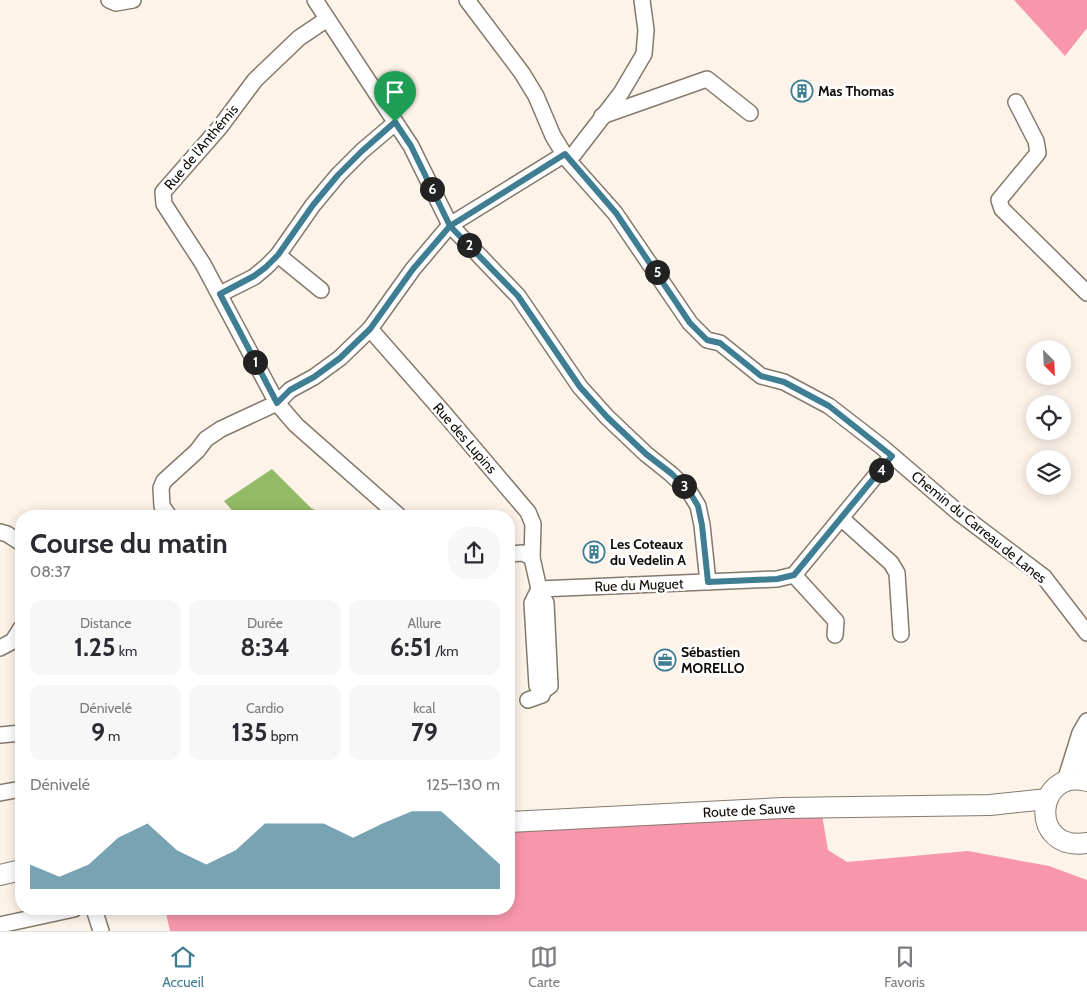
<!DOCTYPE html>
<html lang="fr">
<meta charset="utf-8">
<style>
body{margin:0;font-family:Cabin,sans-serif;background:#f7f7f7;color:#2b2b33;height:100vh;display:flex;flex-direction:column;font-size:19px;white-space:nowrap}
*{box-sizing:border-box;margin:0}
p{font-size:16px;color:#7c7c81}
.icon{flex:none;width:28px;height:28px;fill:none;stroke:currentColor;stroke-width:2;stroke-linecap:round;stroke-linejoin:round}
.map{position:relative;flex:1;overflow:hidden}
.panel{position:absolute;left:15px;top:510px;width:500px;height:405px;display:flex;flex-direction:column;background:#fff;border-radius:20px;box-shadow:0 2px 12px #0003}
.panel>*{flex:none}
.needle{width:32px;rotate:156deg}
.tools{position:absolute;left:1026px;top:340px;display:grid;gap:10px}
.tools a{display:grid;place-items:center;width:45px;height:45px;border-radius:50%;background:#fff;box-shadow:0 2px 12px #0003;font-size:25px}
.pin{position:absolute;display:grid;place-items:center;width:42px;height:42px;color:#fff;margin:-51px -21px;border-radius:50% 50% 50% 0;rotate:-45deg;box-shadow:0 0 5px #0007}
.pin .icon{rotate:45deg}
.km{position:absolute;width:25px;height:25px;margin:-12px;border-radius:50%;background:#222;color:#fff;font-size:14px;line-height:25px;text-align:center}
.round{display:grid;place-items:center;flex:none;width:52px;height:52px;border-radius:20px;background:#f7f7f7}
.overview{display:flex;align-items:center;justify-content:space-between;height:85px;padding:0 15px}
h1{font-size:28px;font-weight:800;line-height:38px}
.metrics{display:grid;grid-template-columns:repeat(3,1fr);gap:8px;height:85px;padding:5px 15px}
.metrics div{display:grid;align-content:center;border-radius:12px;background:#f7f7f7;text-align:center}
.metrics b{font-size:25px;font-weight:800}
.metrics small{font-size:14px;font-weight:400}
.metrics p{font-size:14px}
.chart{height:140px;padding:10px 15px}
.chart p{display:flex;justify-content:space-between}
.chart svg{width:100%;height:90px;margin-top:5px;fill:#3e7d92;opacity:.7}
.tabs{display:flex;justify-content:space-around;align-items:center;height:70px;border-top:1px solid #e1e1e2;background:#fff;font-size:14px;color:#7c7c81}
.tabs a{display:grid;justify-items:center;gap:2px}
.tabs .current{color:#3e7d92}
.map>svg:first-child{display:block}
</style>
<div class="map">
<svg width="1087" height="931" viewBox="0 0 1087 931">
<rect width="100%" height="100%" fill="#fdf3e9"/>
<g fill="#f897ac">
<path d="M 1014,0 L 1087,0 L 1087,28 L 1065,56 Z"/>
<path d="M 822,815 L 828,850 L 847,862 L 968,851 L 1049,866 L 1087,880 L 1087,931 L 170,931 L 165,909 L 509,909 L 509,831 Z"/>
</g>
<path fill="#93ba66" d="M 272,469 L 311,508 L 327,516 L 237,516 L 224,501 Z"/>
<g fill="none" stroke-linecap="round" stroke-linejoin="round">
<g stroke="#84796d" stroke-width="18">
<g id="minor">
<path d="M 109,0 L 116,3 L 133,0"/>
<path d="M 315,0 L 411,146 L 450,225 L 518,296 L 580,387 L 607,417 L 646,454 L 671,474 L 689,491 L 698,506 L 702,525 L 708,582"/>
<path d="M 467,0 L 522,73 L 536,96 L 553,136 L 567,159 L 615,213 L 690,323 L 707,340 L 720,343 L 761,376 L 784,382 L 829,406 L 882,447 L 959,513 L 1044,577 L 1087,633"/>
<path d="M 327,19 L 299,38 L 255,80 L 220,127 L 163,192 L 164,204 L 203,264 L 277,403 L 296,425 L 399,516"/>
<path d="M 1016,102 L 1036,141 L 1038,153 L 999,200 L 1002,209 L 1087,293"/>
<path d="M 602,116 L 707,79 L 750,113"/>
<path d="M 567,159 L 574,154 L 621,93 L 644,54 L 646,30 L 642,0"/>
<path d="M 278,255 L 321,290"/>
<path d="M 220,294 L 254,277 L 266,267 L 278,255 L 313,205 L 338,175 L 362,151 L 395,123"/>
<path d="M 370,329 L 443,412 L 528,512 L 533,524 L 532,558"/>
<path d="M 169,516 L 162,506 L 161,488 L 164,481 L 197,451 L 206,439 L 221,429 L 277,403 L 290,390 L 314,377 L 340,358 L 370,329 L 413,269 L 450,225 L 565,154"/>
<path d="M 841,518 L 891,563 L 897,573 L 901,634"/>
<path d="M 0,532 L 7,534 L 21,543"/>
<path d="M 509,554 L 523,553 L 532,558 L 539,589 L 546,603 L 550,686 L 543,691 L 542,695 L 528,700"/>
<path d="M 794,575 L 836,621 L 835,635"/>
<path d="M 539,589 L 777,579 L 794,575 L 892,456"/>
<path d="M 539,589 L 532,603 L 537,686 L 543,691"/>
<path d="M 0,648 L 13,641 L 21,628"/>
<path d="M 0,735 L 21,733"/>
<path d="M 1084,780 L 1084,746 L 1087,735"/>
<path d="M 1065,781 L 1080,733 L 1087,721"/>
<path d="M 0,793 L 21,789"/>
<path d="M 94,909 L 101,931"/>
<path d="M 0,925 L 74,909"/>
</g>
</g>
<g stroke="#84796d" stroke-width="22">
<g id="major">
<path d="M 1087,781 C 1036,767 1027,852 1087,843"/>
<path d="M 509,822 L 783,808 L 990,805 L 1047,799"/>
<path d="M 0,875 L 21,870"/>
</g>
</g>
<use href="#minor" stroke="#fff" stroke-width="15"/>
<use href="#major" stroke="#fff" stroke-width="20"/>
</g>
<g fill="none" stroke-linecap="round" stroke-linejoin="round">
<g stroke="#fff" stroke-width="10">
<path id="route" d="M 395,122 L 362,151 L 338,175 L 313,205 L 278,255 L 266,267 L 254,276 L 220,294 L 277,403 L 290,390 L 314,377 L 340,358 L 370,329 L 413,269 L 450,226 L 518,296 L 580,387 L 607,417 L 646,454 L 672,474 L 689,491 L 698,506 L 702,525 L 708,582 L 777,579 L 794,575 L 892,456 L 829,406 L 784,382 L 761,376 L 720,343 L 707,340 L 690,323 L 616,213 L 565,154 L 450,226 L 411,146 L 395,122"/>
</g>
<use href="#route" stroke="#3e7d92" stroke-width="6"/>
</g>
<defs>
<g id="building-ring" transform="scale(1.125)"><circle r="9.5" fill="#fff" stroke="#3e7d92" stroke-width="1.5"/><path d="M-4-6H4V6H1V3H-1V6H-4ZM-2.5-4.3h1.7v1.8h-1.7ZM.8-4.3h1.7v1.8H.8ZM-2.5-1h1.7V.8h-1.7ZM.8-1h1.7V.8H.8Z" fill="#3e7d92"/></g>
<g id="office-ring" transform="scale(1.125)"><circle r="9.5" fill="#fff" stroke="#3e7d92" stroke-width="1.5"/><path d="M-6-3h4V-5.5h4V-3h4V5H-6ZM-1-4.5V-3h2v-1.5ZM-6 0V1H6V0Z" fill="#3e7d92"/></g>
</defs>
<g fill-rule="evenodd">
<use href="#building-ring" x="802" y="91"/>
<use href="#building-ring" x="594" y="552"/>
<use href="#office-ring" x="665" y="660"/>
</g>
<g text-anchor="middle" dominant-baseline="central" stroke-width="5" stroke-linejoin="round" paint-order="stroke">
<g font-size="14" font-weight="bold" fill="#0f0b07" stroke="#fff" text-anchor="start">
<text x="818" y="91">Mas Thomas</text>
<text x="610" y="544">Les Coteaux<tspan x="610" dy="16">du Vedelin A</tspan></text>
<text x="681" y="652">Sébastien<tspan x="681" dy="16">MORELLO</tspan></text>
</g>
<g font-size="14" fill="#0f0b07" stroke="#fff">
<text transform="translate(201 147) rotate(-50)">Rue de l'Anthémis</text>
<text transform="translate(465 438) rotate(49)">Rue des Lupins</text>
<text transform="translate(979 527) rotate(39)">Chemin du Carreau de Lanes</text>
<text transform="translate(639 585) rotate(-2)">Rue du Muguet</text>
<text transform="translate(749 810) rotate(-3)">Route de Sauve</text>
</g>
</g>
</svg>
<div class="tools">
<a><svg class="needle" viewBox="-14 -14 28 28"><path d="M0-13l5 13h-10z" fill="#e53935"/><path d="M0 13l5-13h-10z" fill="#7c7c81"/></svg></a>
<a><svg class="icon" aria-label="locate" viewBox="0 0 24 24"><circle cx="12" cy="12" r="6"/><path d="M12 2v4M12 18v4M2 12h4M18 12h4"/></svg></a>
<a><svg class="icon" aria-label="layers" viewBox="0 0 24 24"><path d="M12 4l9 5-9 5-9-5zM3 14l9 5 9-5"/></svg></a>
</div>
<div class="pin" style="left:395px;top:122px;background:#1e9e55"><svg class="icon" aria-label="arrive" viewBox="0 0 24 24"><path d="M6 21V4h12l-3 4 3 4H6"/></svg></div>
<b class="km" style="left:255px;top:362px">1</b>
<b class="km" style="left:469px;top:245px">2</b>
<b class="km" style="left:684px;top:486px">3</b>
<b class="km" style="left:881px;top:470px">4</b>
<b class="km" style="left:657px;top:272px">5</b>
<b class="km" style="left:432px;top:189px">6</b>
<section class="panel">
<div class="overview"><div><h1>Course du matin</h1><p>08:37</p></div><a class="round"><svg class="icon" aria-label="share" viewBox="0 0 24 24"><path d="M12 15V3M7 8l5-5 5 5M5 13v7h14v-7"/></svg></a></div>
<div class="metrics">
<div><p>Distance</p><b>1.25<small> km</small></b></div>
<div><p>Durée</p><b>8:34</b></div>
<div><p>Allure</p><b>6:51<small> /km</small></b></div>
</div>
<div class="metrics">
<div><p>Dénivelé</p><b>9<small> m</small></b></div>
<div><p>Cardio</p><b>135<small> bpm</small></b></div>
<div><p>kcal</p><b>79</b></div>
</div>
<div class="chart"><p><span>Dénivelé</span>125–130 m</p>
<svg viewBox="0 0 160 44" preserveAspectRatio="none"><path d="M0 44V32L10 38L20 32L30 19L40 12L50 25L60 32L70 25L80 12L90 12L100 12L110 19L120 12L130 6L140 6L150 19L160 32V44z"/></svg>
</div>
</section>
</div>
<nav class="tabs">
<a class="current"><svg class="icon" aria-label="home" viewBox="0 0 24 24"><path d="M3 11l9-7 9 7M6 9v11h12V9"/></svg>Accueil</a>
<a><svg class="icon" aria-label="map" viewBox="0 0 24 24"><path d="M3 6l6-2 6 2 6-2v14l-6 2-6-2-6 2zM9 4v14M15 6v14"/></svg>Carte</a>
<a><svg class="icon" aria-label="saved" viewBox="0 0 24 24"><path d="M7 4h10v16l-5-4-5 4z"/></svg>Favoris</a>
</nav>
